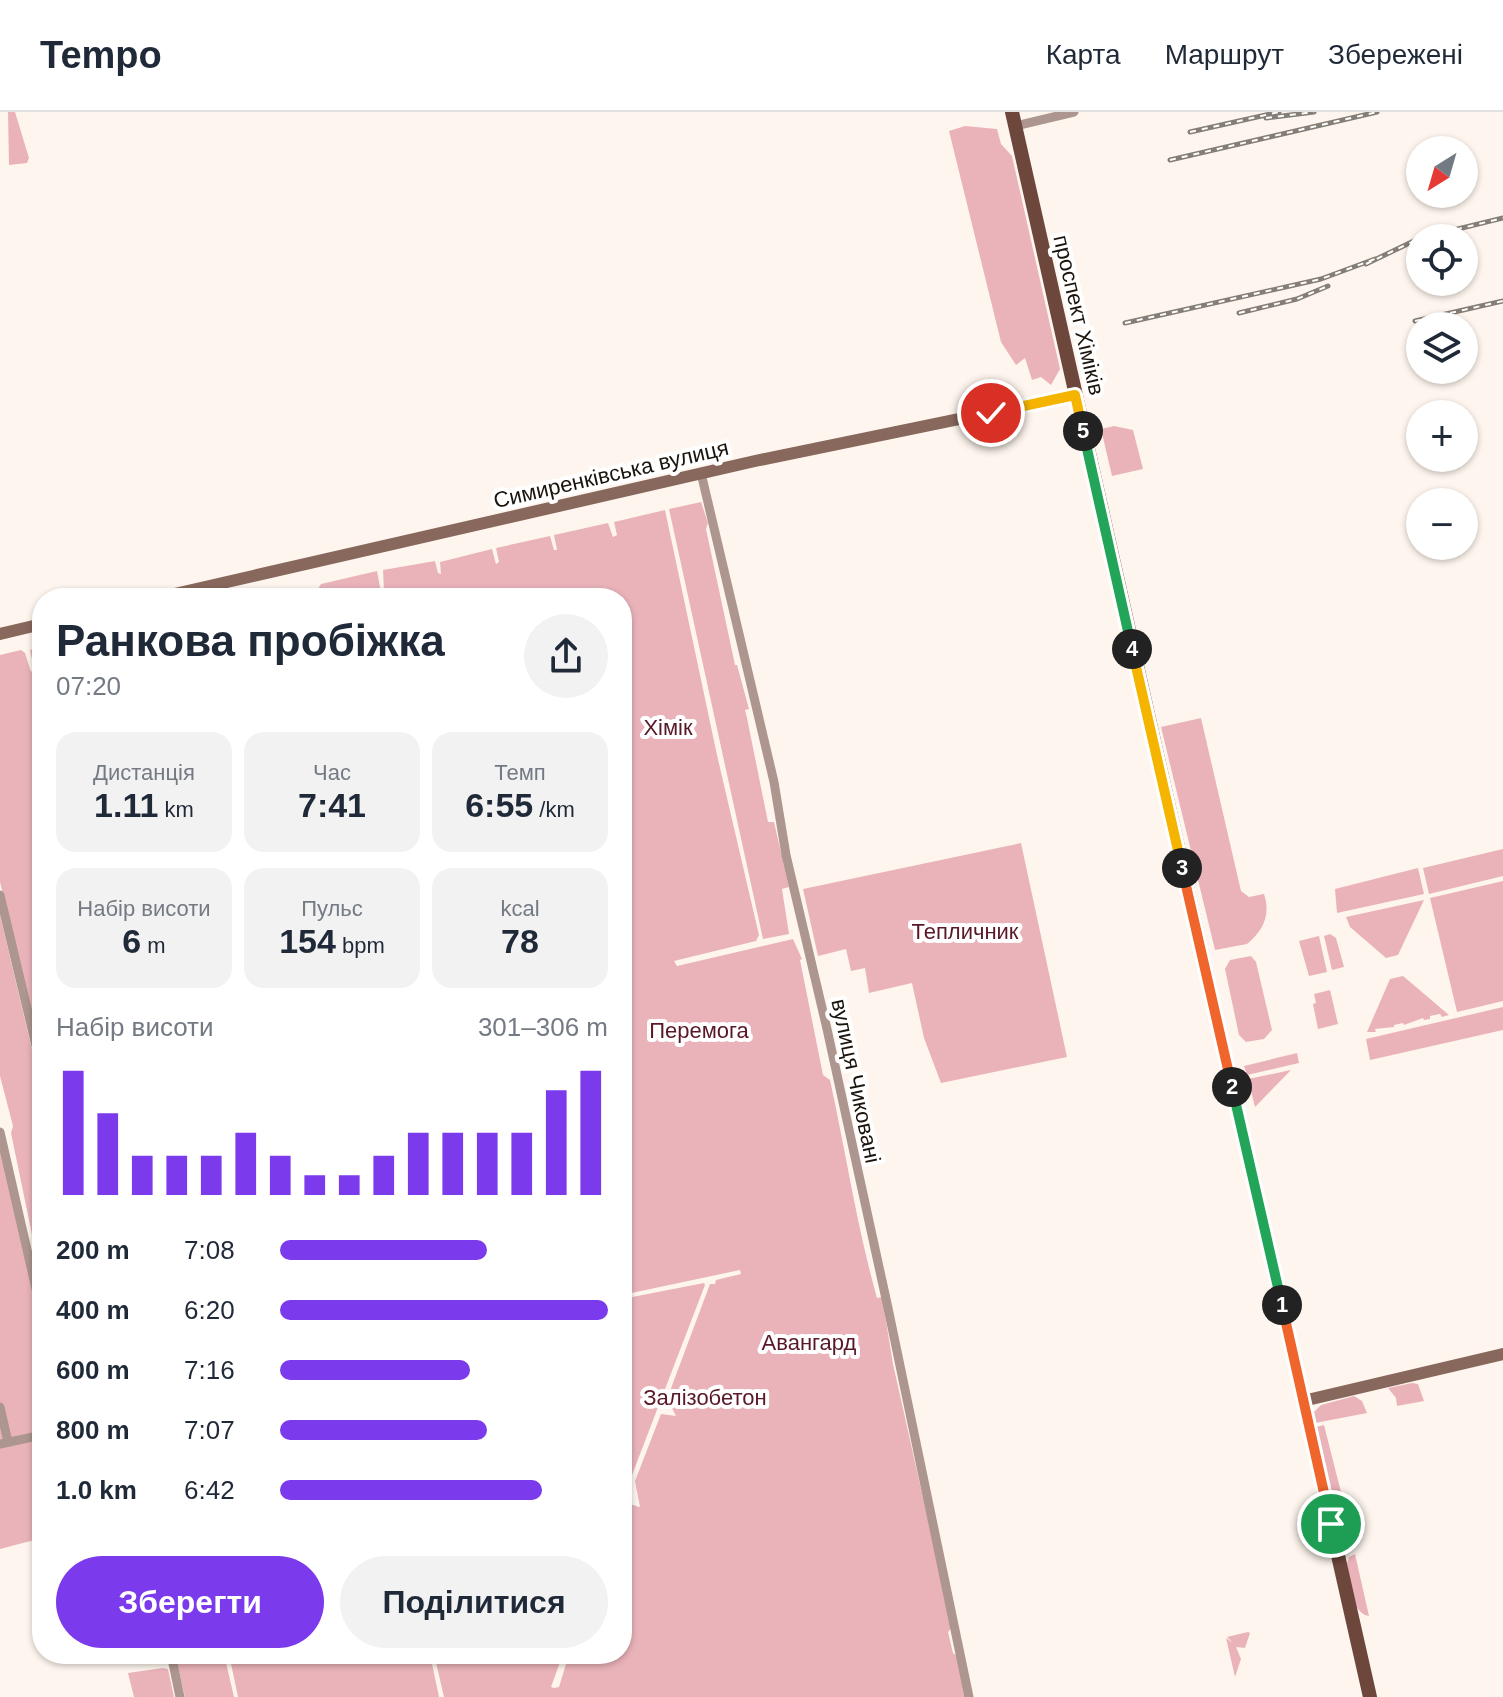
<!DOCTYPE html>
<html lang="uk">
<meta charset="utf-8">
<style>
body{margin:0;font-family:Helvetica,sans-serif;background:#f2f2f3;color:#1f2937;height:100vh;display:flex;flex-direction:column;font-size:30px;white-space:nowrap}
*{box-sizing:border-box;margin:0}
p{font-size:26px;color:#747a83}
.icon{flex:none;width:44px;height:44px;fill:none;stroke:currentColor;stroke-width:2;stroke-linecap:round;stroke-linejoin:round}
.map{position:relative;flex:1;overflow:hidden}
.side{position:absolute;left:32px;top:476px;width:600px;height:1076px;display:flex;flex-direction:column;background:#fff;border-radius:32px;box-shadow:0 2px 6px #0004}
.side>*{flex:none}
.needle{width:52px;rotate:217deg}
.tools{position:absolute;left:1406px;top:24px;display:grid;gap:16px}
.tools a{display:grid;place-items:center;width:72px;height:72px;border-radius:50%;background:#fff;box-shadow:0 2px 6px #0004;font-size:40px}
.pin{position:absolute;display:grid;place-items:center;width:68px;height:68px;color:#fff;margin:-34px;border:4px solid #fff;border-radius:50%;box-shadow:0 2px 8px #0007}
.km{position:absolute;width:40px;height:40px;margin:-20px;border-radius:50%;background:#222;color:#fff;font-size:22px;line-height:40px;text-align:center}
.round{display:grid;place-items:center;flex:none;width:84px;height:84px;border-radius:42px;background:#f2f2f3}
.summary{display:flex;align-items:center;justify-content:space-between;height:136px;padding:0 24px}
h1{font-size:44px;font-weight:800;line-height:60px}
.stats{display:grid;grid-template-columns:repeat(3,1fr);gap:12px;height:136px;padding:8px 24px}
.stats div{display:grid;align-content:center;border-radius:20px;background:#f2f2f3;text-align:center}
.stats b{font-size:34px;font-weight:800}
.stats small{font-size:22px;font-weight:400}
.stats p{font-size:22px}
.chart{height:224px;padding:16px 24px}
.chart p{display:flex;justify-content:space-between}
.chart svg{width:100%;height:144px;margin-top:8px;stroke:#7c3aed;stroke-width:6}
.cta{display:flex;gap:16px;margin-top:auto;padding:16px 24px}
.cta a{flex:1;height:92px;border-radius:48px;background:#7c3aed;color:#fff;font-size:32px;font-weight:800;line-height:92px;text-align:center}
.cta a+a{background:#f2f2f3;color:#1f2937}
ul{padding:0 24px;list-style:none;font-size:26px}
li{display:grid;grid-template-columns:128px 96px 1fr;align-items:center;height:60px}
li i{height:20px;border-radius:10px;background:#7c3aed}
header{display:flex;align-items:center;gap:48px;box-sizing:border-box;height:112px;padding:0 40px;background:#fff;border-bottom:2px solid #e0e1e3}
header strong{font-size:38px}
nav{display:flex;gap:44px;margin-inline-start:auto;font-size:28px}
.map>svg:first-child{display:block}
</style>
<header>
<strong>Tempo</strong>
<nav><a>Карта</a><a>Маршрут</a><a>Збережені</a></nav>
</header>
<div class="map">
<svg width="1503" height="1585" viewBox="0 0 1503 1585">
<rect width="100%" height="100%" fill="#fef6ee"/>
<g fill="#eab3ba">
<path d="M 8,0 L 15,0 L 29,46 L 27,51 L 9,53 Z"/>
<path d="M 965,14 L 997,17 L 1001,32 L 1012,44 L 1060,257 L 1051,273 L 1041,265 L 1032,268 L 1025,246 L 1016,253 L 1001,230 L 949,19 Z"/>
<path d="M 1114,314 L 1133,318 L 1143,357 L 1112,364 L 1101,317 Z"/>
<path d="M 701,390 L 708,411 L 706,417 L 735,553 L 737,553 L 749,597 L 745,598 L 747,606 L 768,710 L 774,710 L 789,775 L 782,777 L 789,822 L 763,827 L 669,397 Z"/>
<path d="M 665,398 L 717,643 L 759,823 L 756,829 L 674,849 L 677,854 L 793,827 L 802,847 L 800,848 L 823,963 L 830,968 C 846,1041 857,1115 877,1186 L 882,1185 L 893,1252 L 952,1515 L 948,1520 L 953,1541 L 957,1544 L 966,1585 L 444,1585 L 434,1542 L 563,1542 L 551,1575 L 554,1576 L 559,1575 L 569,1542 L 622,1542 L 622,1400 L 626,1391 L 640,1395 L 635,1369 L 661,1302 L 676,1304 L 667,1287 L 710,1172 L 715,1172 L 716,1168 L 741,1162 L 740,1158 L 622,1183 L 622,486 L 321,486 L 319,475 L 321,472 L 377,459 L 381,480 L 384,480 L 383,458 L 435,449 L 438,461 L 441,462 L 440,450 L 492,437 L 496,452 L 499,450 L 496,436 L 550,424 L 554,438 L 557,438 L 554,423 L 608,411 L 613,425 L 617,423 L 614,410 Z"/>
<path d="M 42,535 L 42,949 L 0,770 L 0,543 L 21,538 L 25,541 L 31,560 L 34,556 L 30,538 Z"/>
<path d="M 1201,606 L 1241,779 L 1249,785 L 1264,782 C 1271,803 1263,819 1247,832 L 1215,838 L 1161,615 Z"/>
<path d="M 1021,731 L 1067,945 L 941,971 L 924,926 L 912,871 L 869,881 L 865,856 L 851,859 L 846,837 L 818,844 L 803,777 Z"/>
<path d="M 1503,737 L 1503,764 L 1429,782 L 1423,756 Z"/>
<path d="M 1418,756 L 1424,782 L 1337,801 L 1335,777 Z"/>
<path d="M 1503,769 L 1503,889 L 1457,900 L 1430,786 Z"/>
<path d="M 1424,788 L 1398,843 L 1386,846 L 1350,815 L 1346,805 Z"/>
<path d="M 0,803 L 42,980 L 42,1171 L 11,1021 L 13,1014 L 0,964 Z"/>
<path d="M 1330,822 L 1336,826 L 1344,855 L 1332,858 L 1324,824 Z"/>
<path d="M 1319,824 L 1327,860 L 1309,864 L 1299,829 Z"/>
<path d="M 1251,844 L 1256,850 L 1272,918 L 1264,927 L 1246,930 L 1239,923 L 1225,857 L 1230,848 Z"/>
<path d="M 1403,864 L 1449,903 L 1442,905 L 1440,902 L 1430,904 L 1430,907 L 1424,908 L 1423,906 L 1404,913 L 1403,911 L 1394,913 L 1394,915 L 1375,917 L 1376,920 L 1367,920 L 1390,867 Z"/>
<path d="M 1330,878 L 1338,912 L 1318,917 L 1313,892 L 1316,891 L 1314,882 Z"/>
<path d="M 1503,895 L 1503,918 L 1370,948 L 1366,927 Z"/>
<path d="M 1297,941 L 1299,951 L 1247,963 L 1244,954 Z"/>
<path d="M 1291,958 L 1255,995 L 1248,967 Z"/>
<path d="M 0,1031 L 42,1220 L 42,1426 L 0,1437 Z"/>
<path d="M 704,1171 L 705,1173 L 622,1389 L 622,1187 Z"/>
<path d="M 1412,1271 L 1418,1272 L 1424,1289 L 1397,1294 L 1396,1286 L 1388,1276 Z"/>
<path d="M 1354,1284 L 1362,1289 L 1367,1301 L 1315,1311 L 1314,1300 L 1321,1293 Z"/>
<path d="M 1324,1313 L 1345,1396 L 1335,1398 L 1316,1315 Z"/>
<path d="M 1355,1442 L 1369,1504 C 1351,1502 1350,1468 1347,1452 L 1349,1445 Z"/>
<path d="M 1248,1520 L 1250,1521 L 1245,1536 L 1236,1535 L 1241,1547 L 1235,1565 L 1226,1526 L 1233,1531 L 1227,1525 Z"/>
<path d="M 175,1542 L 224,1542 L 234,1585 L 185,1585 Z"/>
<path d="M 229,1542 L 430,1542 L 439,1585 L 238,1585 Z"/>
<path d="M 163,1556 L 168,1557 L 174,1585 L 134,1585 L 128,1561 Z"/>
</g>
<g fill="none" stroke-linecap="round" stroke-linejoin="round">
<g stroke="#ad968f" stroke-width="9">
<path d="M 1015,14 L 1074,0"/>
<path d="M 701,361 L 774,670 L 786,743 L 827,917 L 888,1196 L 969,1585"/>
<path d="M 0,783 L 42,959"/>
<path d="M 0,1020 L 42,1203"/>
<path d="M 0,1295 L 8,1330"/>
<path d="M 0,1332 L 42,1323"/>
<path d="M 171,1542 L 180,1585"/>
</g>
<g stroke="#88685d" stroke-width="12">
<path d="M 157,486 L 755,349 L 1075,283"/>
<path d="M 0,522 L 42,512"/>
<path d="M 1303,1289 L 1503,1242"/>
</g>
<path stroke="#6d473b" stroke-width="14" d="M 1012,0 L 1370,1585"/>
<g stroke="#857e76" stroke-width="5">
<g id="rail">
<path d="M 1266,6 L 1314,0"/>
<path d="M 1190,20 L 1279,0"/>
<path d="M 1170,48 L 1377,0"/>
<path d="M 1421,126 L 1503,106"/>
<path d="M 1366,152 L 1420,126"/>
<path d="M 1239,201 L 1297,187 L 1328,174"/>
<path d="M 1415,209 L 1503,189"/>
<path d="M 1125,211 L 1321,167 L 1375,147"/>
</g>
</g>
<use href="#rail" stroke="#fff" stroke-width="2" stroke-dasharray="6" stroke-linecap="butt"/>
</g>
<g fill="none" stroke-linecap="round" stroke-linejoin="round">
<g stroke="#fff" stroke-width="16">
<path id="split-1" d="M 1282,1193 L 1331,1412"/>
</g>
<g stroke="#fff" stroke-width="16">
<path id="split-2" d="M 1232,975 L 1282,1193"/>
</g>
<g stroke="#fff" stroke-width="16">
<path id="split-3" d="M 1182,756 L 1232,975"/>
</g>
<g stroke="#fff" stroke-width="16">
<path id="split-4" d="M 1132,537 L 1182,756"/>
</g>
<g stroke="#fff" stroke-width="16">
<path id="split-5" d="M 1083,319 L 1132,537"/>
</g>
<g stroke="#fff" stroke-width="16">
<path id="split-6" d="M 991,301 L 1075,283 L 1083,319"/>
</g>
<use href="#split-1" stroke="#f0652b" stroke-width="10"/>
<use href="#split-2" stroke="#22a559" stroke-width="10"/>
<use href="#split-3" stroke="#f0652b" stroke-width="10"/>
<use href="#split-4" stroke="#f5b400" stroke-width="10"/>
<use href="#split-5" stroke="#22a559" stroke-width="10"/>
<use href="#split-6" stroke="#f5b400" stroke-width="10"/>
</g>
<g text-anchor="middle" dominant-baseline="central" stroke-width="8" stroke-linejoin="round" paint-order="stroke">
<g font-size="22" fill="#1b140d" stroke="#fff">
<text transform="translate(1079 203) rotate(77)">проспект Хіміків</text>
<text transform="translate(611 362) rotate(-13)">Симиренківська вулиця</text>
<text transform="translate(856 969) rotate(78)">вулиця Чиковані</text>
</g>
<g font-size="22" fill="#591828" stroke="#fff">
<text x="668" y="615">Хімік</text>
<text x="965" y="819">Тепличник</text>
<text x="699" y="918">Перемога</text>
<text x="809" y="1230">Авангард</text>
<text x="705" y="1285">Залізобетон</text>
</g>
</g>
</svg>
<div class="tools">
<a><svg class="needle" viewBox="-14 -14 28 28"><path d="M0-13l5 13h-10z" fill="#e53935"/><path d="M0 13l5-13h-10z" fill="#747a83"/></svg></a>
<a><svg class="icon" aria-label="locate" viewBox="0 0 24 24"><circle cx="12" cy="12" r="6"/><path d="M12 2v4M12 18v4M2 12h4M18 12h4"/></svg></a>
<a><svg class="icon" aria-label="layers" viewBox="0 0 24 24"><path d="M12 4l9 5-9 5-9-5zM3 14l9 5 9-5"/></svg></a>
<a>+</a>
<a>−</a>
</div>
<div class="pin" style="left:1331px;top:1412px;background:#1e9e55"><svg class="icon" aria-label="arrive" viewBox="0 0 24 24"><path d="M6 21V4h12l-3 4 3 4H6"/></svg></div>
<div class="pin" style="left:991px;top:301px;background:#d93025"><svg class="icon" aria-label="check" viewBox="0 0 24 24"><path d="M5 12l5 5 9-10"/></svg></div>
<b class="km" style="left:1282px;top:1193px">1</b>
<b class="km" style="left:1232px;top:975px">2</b>
<b class="km" style="left:1182px;top:756px">3</b>
<b class="km" style="left:1132px;top:537px">4</b>
<b class="km" style="left:1083px;top:319px">5</b>
<section class="side">
<div class="summary"><div><h1>Ранкова пробіжка</h1><p>07:20</p></div><a class="round"><svg class="icon" aria-label="share" viewBox="0 0 24 24"><path d="M12 15V3M7 8l5-5 5 5M5 13v7h14v-7"/></svg></a></div>
<div class="stats">
<div><p>Дистанція</p><b>1.11<small> km</small></b></div>
<div><p>Час</p><b>7:41</b></div>
<div><p>Темп</p><b>6:55<small> /km</small></b></div>
</div>
<div class="stats">
<div><p>Набір висоти</p><b>6<small> m</small></b></div>
<div><p>Пульс</p><b>154<small> bpm</small></b></div>
<div><p>kcal</p><b>78</b></div>
</div>
<div class="chart"><p><span>Набір висоти</span>301–306 m</p>
<svg viewBox="0 0 160 44" preserveAspectRatio="none"><path d="M5 44V6M15 44V19M25 44V32M35 44V32M45 44V32M55 44V25M65 44V32M75 44V38M85 44V38M95 44V32M105 44V25M115 44V25M125 44V25M135 44V25M145 44V12M155 44V6"/></svg>
</div>
<ul>
<li><b>200 m</b>7:08<i style="width:63%"></i></li>
<li><b>400 m</b>6:20<i style="width:100%"></i></li>
<li><b>600 m</b>7:16<i style="width:58%"></i></li>
<li><b>800 m</b>7:07<i style="width:63%"></i></li>
<li><b>1.0 km</b>6:42<i style="width:80%"></i></li>
</ul>
<div class="cta"><a>Зберегти</a><a>Поділитися</a></div>
</section>
</div>
